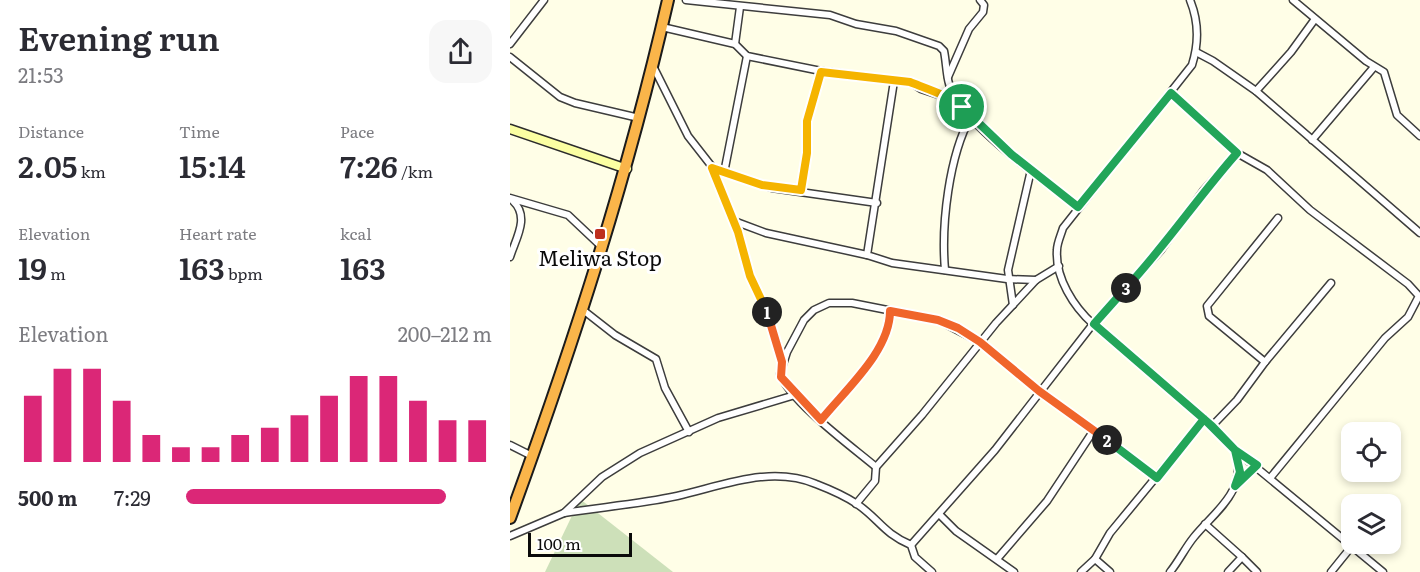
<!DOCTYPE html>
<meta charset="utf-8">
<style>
body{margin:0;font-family:Literata,serif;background:#f7f7f7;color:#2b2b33;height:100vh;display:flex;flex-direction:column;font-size:22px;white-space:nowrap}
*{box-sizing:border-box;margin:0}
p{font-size:20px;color:#7c7c81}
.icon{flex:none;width:33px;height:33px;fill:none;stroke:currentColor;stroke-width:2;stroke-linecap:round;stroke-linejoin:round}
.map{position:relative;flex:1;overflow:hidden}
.panel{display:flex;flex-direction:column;background:#fff;width:510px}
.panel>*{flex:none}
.tools{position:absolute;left:831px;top:422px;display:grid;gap:12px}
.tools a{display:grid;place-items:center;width:60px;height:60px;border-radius:12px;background:#fff;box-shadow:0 3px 9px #0003;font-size:30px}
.scale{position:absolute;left:18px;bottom:15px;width:104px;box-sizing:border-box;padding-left:6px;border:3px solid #0a0a0a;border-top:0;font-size:16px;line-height:21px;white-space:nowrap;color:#0a0a0a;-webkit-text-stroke:4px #fff;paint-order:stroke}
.pin{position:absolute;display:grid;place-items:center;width:51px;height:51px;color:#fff;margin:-26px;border:3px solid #fff;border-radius:50%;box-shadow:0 2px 6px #0007}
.km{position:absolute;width:30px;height:30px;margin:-15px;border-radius:50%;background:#222;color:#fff;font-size:16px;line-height:30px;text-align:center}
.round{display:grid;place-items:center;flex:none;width:63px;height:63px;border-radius:18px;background:#f7f7f7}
.head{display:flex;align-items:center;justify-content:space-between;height:102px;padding:0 18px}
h1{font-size:33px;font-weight:600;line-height:45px}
.stats{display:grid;grid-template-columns:repeat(3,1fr);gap:9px;height:102px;padding:6px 18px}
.stats div{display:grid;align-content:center}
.stats b{font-size:30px;font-weight:600}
.stats small{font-size:16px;font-weight:400}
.stats p{font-size:16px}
.chart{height:168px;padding:12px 18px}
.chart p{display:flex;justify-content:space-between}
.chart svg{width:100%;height:108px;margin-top:6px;stroke:#db2777;stroke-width:6}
ul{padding:0 18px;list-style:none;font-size:20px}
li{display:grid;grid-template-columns:96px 72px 1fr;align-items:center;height:45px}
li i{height:15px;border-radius:8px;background:#db2777}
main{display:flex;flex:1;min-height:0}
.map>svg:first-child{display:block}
</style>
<main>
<section class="panel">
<div class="head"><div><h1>Evening run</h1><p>21:53</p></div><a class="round"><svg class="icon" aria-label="share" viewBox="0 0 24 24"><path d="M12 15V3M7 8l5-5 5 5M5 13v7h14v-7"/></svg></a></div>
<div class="stats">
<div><p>Distance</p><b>2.05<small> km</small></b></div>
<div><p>Time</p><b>15:14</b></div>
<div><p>Pace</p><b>7:26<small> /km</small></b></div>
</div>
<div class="stats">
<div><p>Elevation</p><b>19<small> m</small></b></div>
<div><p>Heart rate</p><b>163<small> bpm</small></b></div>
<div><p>kcal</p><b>163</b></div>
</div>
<div class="chart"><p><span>Elevation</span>200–212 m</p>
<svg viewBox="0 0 160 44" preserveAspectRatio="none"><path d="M5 44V17M15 44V6M25 44V6M35 44V19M45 44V33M55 44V38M65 44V38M75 44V33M85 44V30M95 44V25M105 44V17M115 44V9M125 44V9M135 44V19M145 44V27M155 44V27"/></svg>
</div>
<ul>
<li><b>500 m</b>7:29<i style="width:85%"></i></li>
</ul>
</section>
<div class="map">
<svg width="910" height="572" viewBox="0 0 910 572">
<rect width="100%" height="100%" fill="#fffee7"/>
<path fill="#cde0b9" d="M 70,499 L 163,572 L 35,572 Z"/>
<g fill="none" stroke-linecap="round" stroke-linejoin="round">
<g stroke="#3d3d3d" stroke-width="9">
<g id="street">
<path d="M 176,0 L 320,15 L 346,24 L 386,31 L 429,46 L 434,51 C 437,66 436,83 444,96 C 465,132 533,180 568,207"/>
<path d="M 680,0 C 689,22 689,43 682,65 L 553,228 C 551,235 547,243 547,250 C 545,278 564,307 583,324 L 702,426 L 725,450 L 873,572"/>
<path d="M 783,0 L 856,61 L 874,72 L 887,115 L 910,136"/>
<path d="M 152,27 L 225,44 L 237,56 L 311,71 L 400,82 L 411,89 L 447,101"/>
<path d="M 0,44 L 34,0"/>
<path d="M 225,44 L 230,7"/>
<path d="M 686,52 L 703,61 L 746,91 L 910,233"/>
<path d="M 0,57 L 50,97 L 65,103 L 129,118"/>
<path d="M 143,66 L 178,136 L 203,168 L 262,188 L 367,203"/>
<path d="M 438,77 L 459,29 L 473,12 L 474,5 L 470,0"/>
<path d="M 384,81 L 357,255 L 382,263 L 497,279 L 526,280"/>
<path d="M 746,91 L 781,52 L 805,19"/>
<path d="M 661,93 L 727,153 L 757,170 L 800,210 L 898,284 L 909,296 L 898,317 L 875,338 L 761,477"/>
<path d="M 802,140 L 864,67"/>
<path d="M 203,168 L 228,232 L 240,276 L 259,316 L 272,362"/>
<path d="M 214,173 L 237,56"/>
<path d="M 291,190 L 297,153 L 297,121 L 311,71"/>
<path d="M 0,198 L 58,215 L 93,248"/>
<path d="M 224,221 L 256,233 L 357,255"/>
<path d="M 0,257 C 6,238 20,217 3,201"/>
<path d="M 435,270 C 431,224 439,156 461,116"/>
<path d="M 503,305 L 498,270 L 521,170"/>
<path d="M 73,310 L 105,335 L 146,359 L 155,388 L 179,432"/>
<path d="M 755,362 L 699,316 L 697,306 L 768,218"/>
<path d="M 311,420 C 337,389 380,353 380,311"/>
<path d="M 702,426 L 727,400 L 755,362 L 821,283"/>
<path d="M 0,445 L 22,456"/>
<path d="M 366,467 C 341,446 281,402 270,374 L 277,352 L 294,320 L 304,310 L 319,303 L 342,303 L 428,320 L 470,342 L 529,391 L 647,478"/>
<path d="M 726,486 L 747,465"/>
<path d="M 346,504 L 365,481 L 366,467 L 412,415 L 486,323 L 526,280 L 549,266"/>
<path d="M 54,513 C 92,507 130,504 167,496 C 212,486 260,465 306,484 C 319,489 335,496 347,504 C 369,519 373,533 401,545 L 405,557 L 422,572"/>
<path d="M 429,514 L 446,531 L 504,572"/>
<path d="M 695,524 L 732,557 L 718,572"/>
<path d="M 0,536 L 54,513 L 92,477 L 130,453 L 208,418 L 285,395"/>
<path d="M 401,545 L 485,450 L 583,324 L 651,250 L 693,191 L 727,153"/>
<path d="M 732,557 L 747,572"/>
<path d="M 487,559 L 537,501 L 584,430"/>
<path d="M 585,559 L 600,572"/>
<path d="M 571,572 L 585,559 L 600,533 L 694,419"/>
<path d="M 660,572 C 669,561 675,548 684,537 C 707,509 738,491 725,450"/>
<path d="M 821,572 L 842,546"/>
</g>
</g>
<g stroke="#2c2c2c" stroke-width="11">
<path id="secondary" d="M 0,129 L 117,169"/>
</g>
<g stroke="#1b1b1b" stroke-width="14">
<path id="highway" d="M 0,518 C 63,345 117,179 158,0"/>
</g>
<use href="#street" stroke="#fff" stroke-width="6"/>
<use href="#secondary" stroke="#fbffa2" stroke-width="8"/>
<use href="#highway" stroke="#fab54a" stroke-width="10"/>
</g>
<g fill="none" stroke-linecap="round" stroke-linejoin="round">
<g stroke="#fff" stroke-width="12">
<path id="split-1" d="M 257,312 L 240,276 L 228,232 L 202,168 L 252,185 L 291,190 L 297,153 L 297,121 L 311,72 L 400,82 C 412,87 446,98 452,107"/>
</g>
<g stroke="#fff" stroke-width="12">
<path id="split-2" d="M 257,312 L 272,362 L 271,377 L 311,420 C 336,389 380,351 380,311 L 428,320 L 448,328 L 470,342 L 529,391 L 597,440"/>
</g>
<g stroke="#fff" stroke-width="12">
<path id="split-3" d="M 597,440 L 647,478 L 694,419 L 725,450 L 747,465 L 725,486 L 730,472 L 725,450 L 702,426 L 584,324 L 616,288"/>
</g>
<g stroke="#fff" stroke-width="12">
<path id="split-4" d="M 452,107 L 501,154 L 568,207 L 661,93 L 727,153 C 688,197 656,245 616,288"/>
</g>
<use href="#split-1" stroke="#f5b400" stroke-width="8"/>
<use href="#split-2" stroke="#f0652b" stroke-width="8"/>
<use href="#split-3" stroke="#22a559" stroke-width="8"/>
<use href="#split-4" stroke="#22a559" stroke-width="8"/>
</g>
<rect fill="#be2f1e" stroke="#fff" stroke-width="2" x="84" y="228" width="12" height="12" rx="3"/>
<g text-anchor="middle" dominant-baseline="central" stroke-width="6" stroke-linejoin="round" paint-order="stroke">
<g font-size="21" fill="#0a0a0a" stroke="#fff">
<text x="90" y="256">Meliwa Stop</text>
</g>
</g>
</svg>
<div class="tools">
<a><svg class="icon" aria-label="locate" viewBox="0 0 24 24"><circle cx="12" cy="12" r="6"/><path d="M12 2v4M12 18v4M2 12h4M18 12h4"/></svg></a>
<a><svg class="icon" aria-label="layers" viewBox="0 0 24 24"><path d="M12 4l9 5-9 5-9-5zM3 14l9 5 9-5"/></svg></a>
</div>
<div class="scale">100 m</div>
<div class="pin" style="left:452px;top:107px;background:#1e9e55"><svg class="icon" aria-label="arrive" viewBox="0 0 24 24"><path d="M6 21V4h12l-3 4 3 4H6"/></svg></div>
<b class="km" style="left:257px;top:312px">1</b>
<b class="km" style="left:597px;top:440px">2</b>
<b class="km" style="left:616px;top:288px">3</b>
</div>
</main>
